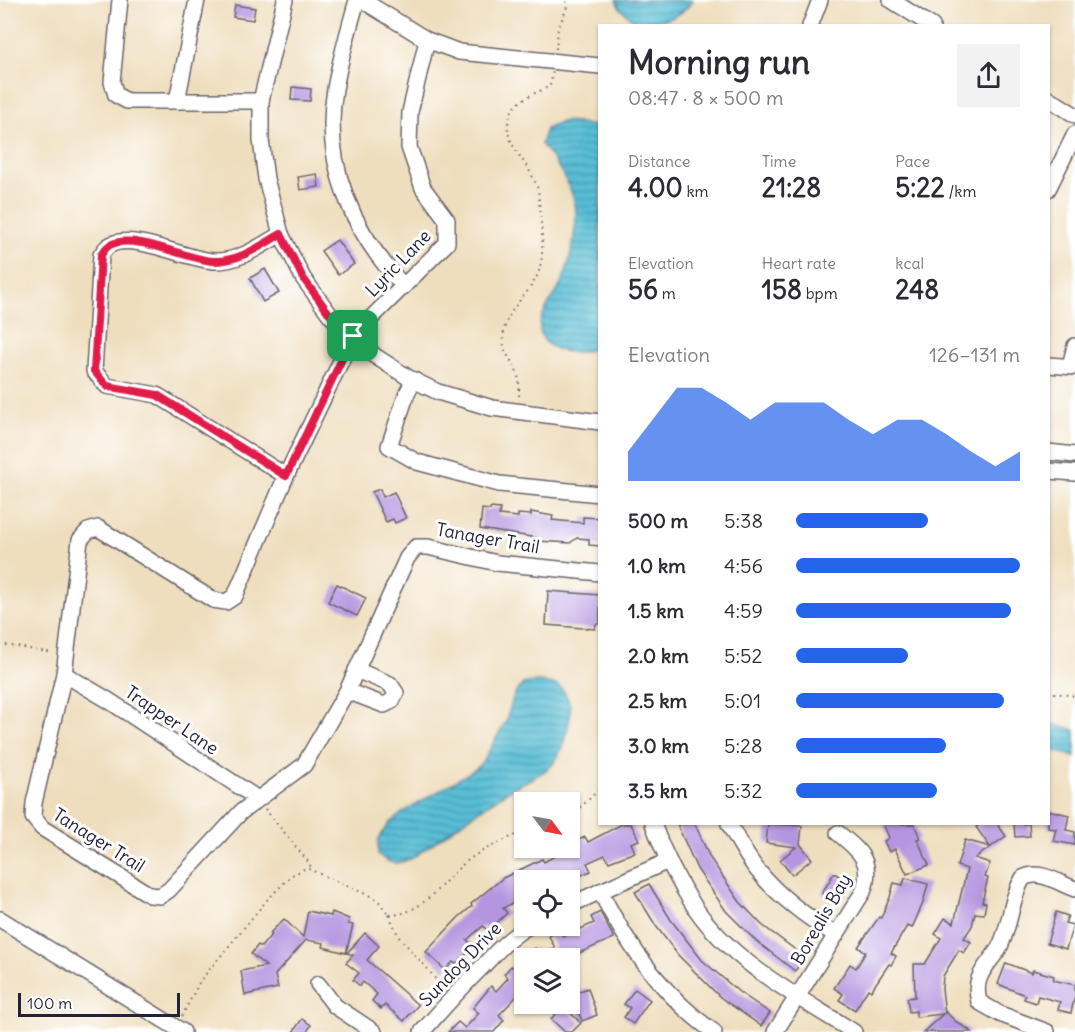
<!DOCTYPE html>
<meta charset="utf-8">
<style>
body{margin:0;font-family:Delius,sans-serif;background:#f2f2f3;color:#2b2b33;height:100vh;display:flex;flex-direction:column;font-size:22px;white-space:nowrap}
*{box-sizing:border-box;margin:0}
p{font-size:20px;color:#7c7c81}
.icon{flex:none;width:33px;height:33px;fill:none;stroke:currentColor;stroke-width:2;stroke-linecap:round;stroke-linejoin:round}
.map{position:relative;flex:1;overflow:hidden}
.sheet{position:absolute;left:598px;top:24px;width:452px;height:801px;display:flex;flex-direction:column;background:#fff;border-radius:0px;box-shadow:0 2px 4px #0004}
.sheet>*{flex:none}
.needle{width:39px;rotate:122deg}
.controls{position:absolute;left:514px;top:792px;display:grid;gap:12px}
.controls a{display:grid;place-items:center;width:66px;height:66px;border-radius:0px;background:#fff;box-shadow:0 2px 4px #0004;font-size:30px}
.scale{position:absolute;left:18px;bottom:15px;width:162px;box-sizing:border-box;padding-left:6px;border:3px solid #22223b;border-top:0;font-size:16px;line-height:21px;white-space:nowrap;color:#22223b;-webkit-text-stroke:4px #fff;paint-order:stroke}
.pin{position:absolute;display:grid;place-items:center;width:51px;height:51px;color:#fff;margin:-26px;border-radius:12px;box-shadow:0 3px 9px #0006}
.round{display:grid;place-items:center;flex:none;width:63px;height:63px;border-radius:0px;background:#f2f2f3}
.headline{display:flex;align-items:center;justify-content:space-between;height:102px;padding:0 30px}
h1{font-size:33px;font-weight:800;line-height:45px}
.figures{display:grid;grid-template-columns:repeat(3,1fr);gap:9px;height:102px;padding:6px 30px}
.figures div{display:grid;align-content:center}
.figures b{font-size:26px;font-weight:800}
.figures small{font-size:16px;font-weight:400}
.figures p{font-size:16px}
.chart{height:168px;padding:12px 30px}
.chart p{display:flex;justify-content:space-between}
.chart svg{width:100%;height:108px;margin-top:6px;fill:#2563eb;opacity:.7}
ul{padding:0 30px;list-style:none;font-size:20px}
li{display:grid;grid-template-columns:96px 72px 1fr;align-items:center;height:45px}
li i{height:15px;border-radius:8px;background:#2563eb}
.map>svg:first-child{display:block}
</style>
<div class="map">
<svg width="1075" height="1032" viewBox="0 0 1075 1032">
<defs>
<pattern id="water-rules" width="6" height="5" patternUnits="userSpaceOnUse" patternTransform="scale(1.5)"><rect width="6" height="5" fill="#58bed6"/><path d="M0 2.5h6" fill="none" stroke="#489aaf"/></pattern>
</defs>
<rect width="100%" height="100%" fill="#fff"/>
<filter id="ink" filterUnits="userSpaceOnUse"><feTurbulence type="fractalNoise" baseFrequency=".0167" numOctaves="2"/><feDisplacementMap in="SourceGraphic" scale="12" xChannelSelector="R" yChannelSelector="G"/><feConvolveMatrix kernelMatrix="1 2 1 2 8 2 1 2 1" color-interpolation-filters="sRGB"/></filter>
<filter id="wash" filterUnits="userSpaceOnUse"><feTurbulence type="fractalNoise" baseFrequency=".008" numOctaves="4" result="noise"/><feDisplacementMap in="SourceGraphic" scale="24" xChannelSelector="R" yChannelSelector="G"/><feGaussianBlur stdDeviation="1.35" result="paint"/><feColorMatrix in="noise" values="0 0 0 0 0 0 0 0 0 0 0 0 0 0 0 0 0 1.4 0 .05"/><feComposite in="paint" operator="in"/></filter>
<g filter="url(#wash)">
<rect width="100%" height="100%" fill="#efdebe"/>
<g fill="url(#water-rules)" stroke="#3d7088" stroke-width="1.5">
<path d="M 616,0 L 693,0 C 678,22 661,21 636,23 L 619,7 Z"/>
<path d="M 564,121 L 600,127 L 600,345 C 585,358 541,354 540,329 C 539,314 552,301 559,288 C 569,271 579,223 575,204 C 570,181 555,162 541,144 L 546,129 Z"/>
<path d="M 533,682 C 552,682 563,683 569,702 C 574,715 561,759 550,767 C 537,778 520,783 506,792 C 473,814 442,837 411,859 C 396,864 390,866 378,854 L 378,840 L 389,824 L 402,813 L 477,768 L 483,761 L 506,721 L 514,695 L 523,684 Z"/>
<path d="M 1048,723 L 1075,730 L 1075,757 L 1049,749 Z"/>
</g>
<g id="blocks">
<g fill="#b495e0">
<path d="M 235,5 L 255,8 L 253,20 L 233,17 Z"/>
<path d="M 292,87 L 311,89 L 310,101 L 291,100 Z"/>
<path d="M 317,174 L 319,187 L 300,190 L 298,177 Z"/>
<path d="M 337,240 L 354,264 L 338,275 L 321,251 Z"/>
<path d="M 265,269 L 279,293 L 263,302 L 250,278 Z"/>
<path d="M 380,489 L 383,497 L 394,492 L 406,518 L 395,523 L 393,519 L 386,522 L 372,492 Z"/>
<path d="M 490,508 L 500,509 L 499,515 L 518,517 L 518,514 L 531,515 L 531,512 L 553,516 L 552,520 L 583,523 L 583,517 L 600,518 L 600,546 L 589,545 L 589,539 L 577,538 L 570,543 L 538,541 L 538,538 L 480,529 L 482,509 L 490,510 Z"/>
<path d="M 337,584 L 366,598 L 357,616 L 328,602 Z"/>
<path d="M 548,591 L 600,595 L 600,624 L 596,624 L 595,629 L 546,625 Z"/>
<path d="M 1048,810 L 1069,815 L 1066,830 L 1075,832 L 1075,845 L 1053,841 L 1056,829 L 1048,828 Z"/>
<path d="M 622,824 L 631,824 L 639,840 L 631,843 L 635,852 L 609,862 L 605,855 L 587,863 L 591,871 L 568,880 L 566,878 L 561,880 L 525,880 L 525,897 L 503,908 L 507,913 L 488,931 L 483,926 L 467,940 L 474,946 L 456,964 L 453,962 L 445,970 L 426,952 L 458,918 L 472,906 L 471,904 L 503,878 L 542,859 L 544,862 L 570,848 L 570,844 L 585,837 L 588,842 Z"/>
<path d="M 677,824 L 695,824 L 710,858 L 740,902 L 762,925 L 805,957 L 795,971 L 756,941 L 726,911 L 697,869 Z"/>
<path d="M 768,824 L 802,826 L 800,844 L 812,859 L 792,875 L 780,860 L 796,847 L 766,843 Z"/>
<path d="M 883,824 L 914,824 L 920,838 L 917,839 L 929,865 L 907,874 L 895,849 L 889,852 L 884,841 L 889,838 Z"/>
<path d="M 981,824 L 997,824 L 1006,836 L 975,858 L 990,863 L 985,877 L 988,878 L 982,902 L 986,903 L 984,914 L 975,913 L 972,926 L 964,938 L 971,942 L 964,953 L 959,950 L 943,976 L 942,989 L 945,1013 L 946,1012 L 955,1021 L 972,1032 L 923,1032 L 943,1014 L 916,1017 L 916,1011 L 909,1012 L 907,998 L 915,997 L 914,964 L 925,964 L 941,938 L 935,934 L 945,918 L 954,923 L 967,869 L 957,866 L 965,840 L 990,847 L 976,827 Z"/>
<path d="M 1014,824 L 1029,824 L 1030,836 L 1015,837 Z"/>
<path d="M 834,873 L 850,883 L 838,903 L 822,893 Z"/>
<path d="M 905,878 L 928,884 L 923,903 L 912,928 L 907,926 L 891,953 L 896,956 L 891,965 L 889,964 L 871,991 L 868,989 L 855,1010 L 839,1000 L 843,994 L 834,988 L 850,964 L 856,968 L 866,952 L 858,947 L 879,917 L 881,918 L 890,897 L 894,883 L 903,885 Z"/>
<path d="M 649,884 L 671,920 L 702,960 L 739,992 L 770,1013 L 761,1026 L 720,997 L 678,955 L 656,926 L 635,892 Z"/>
<path d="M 308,911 L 331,916 L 332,912 L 349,919 L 348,924 L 353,925 L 346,953 L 323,947 L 324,943 L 306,940 L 275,975 L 278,988 L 245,995 L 241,971 L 266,966 L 251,954 L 258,945 L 261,947 L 272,934 L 270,933 L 284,919 L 303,937 Z"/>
<path d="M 600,912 L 614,938 L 568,958 L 525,958 L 525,995 L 521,999 L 517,996 L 499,1015 L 504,1020 L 494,1032 L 448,1032 L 458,1022 L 465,1028 L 479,1013 L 473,1008 L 491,986 L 496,991 L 508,978 L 504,974 L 511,966 L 512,967 L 535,948 L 540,955 L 555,948 L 549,936 L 560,931 L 563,937 L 594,923 L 591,917 Z"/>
<path d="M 1056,912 L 1068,916 L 1065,923 L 1073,925 L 1066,949 L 1047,943 Z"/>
<path d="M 365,933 L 379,946 L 367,960 L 418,1005 L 404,1021 L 385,1005 L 381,1009 L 372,1001 L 377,994 L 363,982 L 360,986 L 353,980 L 359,973 L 346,963 L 353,955 L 347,953 Z"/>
<path d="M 1006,963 L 1032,973 L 1033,970 L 1054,976 L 1053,980 L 1075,985 L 1075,995 L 1071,1013 L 1058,1010 L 1060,1002 L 1038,996 L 1036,1003 L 1024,999 L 1025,995 L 998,984 Z"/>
<path d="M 588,988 L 597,1015 L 582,1021 L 572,994 Z"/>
<path d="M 635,989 L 650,1000 L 633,1024 L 624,1017 L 630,1008 L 624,1004 Z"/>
<path d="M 563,1006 L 581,1023 L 572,1032 L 565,1032 L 551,1019 Z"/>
<path d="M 302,1019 L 311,1025 L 307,1032 L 293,1032 Z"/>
</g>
</g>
</g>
<g filter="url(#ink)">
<use href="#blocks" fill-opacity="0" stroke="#6a6469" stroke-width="1.5"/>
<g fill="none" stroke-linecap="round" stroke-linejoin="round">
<g stroke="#6a6469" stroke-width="18">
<g id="minor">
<path d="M 120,0 L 112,82 L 116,95 L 127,101 L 261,101"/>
<path d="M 285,0 L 261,101 L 261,140 L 266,179 L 281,234 L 303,278 L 331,316 L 375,356 L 409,378 L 438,392 L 492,408 L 600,422"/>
<path d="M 357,0 C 349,29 340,59 335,89 C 322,163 353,234 404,286"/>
<path d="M 362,0 L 427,40 L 459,52 L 600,66"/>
<path d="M 891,0 L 932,26"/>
<path d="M 810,26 L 820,0"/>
<path d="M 427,40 L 410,112 L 409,147 L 423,188 L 447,220 L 447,243 L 353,336 L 286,476 L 235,596 L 226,602 L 213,600 L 98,528 L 88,531 L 80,540 L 64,674 L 34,803 L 33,817 L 42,828 L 150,895 L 160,896 L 169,890 L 241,812 L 304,765 L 347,691 L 407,558 L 416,547 L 428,547 L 497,563 L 600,573"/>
<path d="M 1048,98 L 1075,115"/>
<path d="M 177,101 L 197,0"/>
<path d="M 1048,189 L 1075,134"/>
<path d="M 281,234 C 260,246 239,262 214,261 C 188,260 134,232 110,245 C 106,247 103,252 101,255 L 94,371 L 107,386 L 157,395 L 286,476"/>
<path d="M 1048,365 L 1075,367"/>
<path d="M 1070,366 L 1075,346"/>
<path d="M 414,380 L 407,393 L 389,446 L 417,462 L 499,484 L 600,494"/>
<path d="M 1048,452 L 1075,455"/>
<path d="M 1048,471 L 1075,473"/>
<path d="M 64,674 L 108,700 L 258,799"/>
<path d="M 347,691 L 384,705 L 392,701 L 396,693 L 390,684 L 356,670"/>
<path d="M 653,824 C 664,854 678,882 696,909 C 734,964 799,997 854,1032"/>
<path d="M 729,824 C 738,840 747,858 759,872 C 780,898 808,918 836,935"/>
<path d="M 600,891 C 627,945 664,997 714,1032"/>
<path d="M 570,905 L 668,861"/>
<path d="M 0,919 L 183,1032"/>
<path d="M 318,984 L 335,1006 L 374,1032"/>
<path d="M 422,1032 C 442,1009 462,987 483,966 C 497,951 511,936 529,926"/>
<path d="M 775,1032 L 863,892 C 874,862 860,851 838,833"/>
<path d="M 1047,1032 L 1000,1014 L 979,1002 C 977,994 976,987 979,979 C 983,966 996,956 1001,944 C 1011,922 1011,898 1023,878 C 1040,869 1058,883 1075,889"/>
</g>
</g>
<g stroke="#6a6469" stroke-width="2" stroke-dasharray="1.5 4.5" stroke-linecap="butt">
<path d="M 556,49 L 558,29 L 567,7 L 566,0"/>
<path d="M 519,396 C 519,389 520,380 517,373 C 511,355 501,356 504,331 C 507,309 528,295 537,276 C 547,253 540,223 539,198 C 538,169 505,149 508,124 C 510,101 532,95 550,86 L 553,72"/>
<path d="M 0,644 L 53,653"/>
<path d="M 1048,692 L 1075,696"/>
<path d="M 265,809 L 310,864 L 311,870"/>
<path d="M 570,814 L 575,812 L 600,789"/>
<path d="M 389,915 L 399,937 L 427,968 L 443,989"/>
<path d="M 182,1016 L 200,981 L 267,900 L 292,875 L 306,868 L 311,870 L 377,899 L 389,915 C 425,915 444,877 471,858 C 487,847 507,839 525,831"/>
</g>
<use href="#minor" stroke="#fff" stroke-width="15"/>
</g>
</g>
<g fill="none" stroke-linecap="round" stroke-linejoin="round" filter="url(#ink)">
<g stroke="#fff" stroke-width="12">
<path id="route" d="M 281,234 L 303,278 L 331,316 L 353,336 L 286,476 L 157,395 L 107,386 L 94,371 L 101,255 C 103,252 106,247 110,245 C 135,232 188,260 213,261 C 239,262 260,246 281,234 Z"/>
</g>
<use href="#route" stroke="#e11d48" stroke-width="8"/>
</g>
<g text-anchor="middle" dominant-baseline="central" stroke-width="6" stroke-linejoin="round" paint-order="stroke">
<g font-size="18" fill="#22223b" stroke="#fff">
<text transform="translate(398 263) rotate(-46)">Lyric Lane</text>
<text transform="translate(488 538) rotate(10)">Tanager Trail</text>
<text transform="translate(172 720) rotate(34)">Trapper Lane</text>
<text transform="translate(99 840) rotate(32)">Tanager Trail</text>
<text transform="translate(821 919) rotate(-60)">Borealis Bay</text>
<text transform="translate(460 964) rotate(-46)">Sundog Drive</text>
</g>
</g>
</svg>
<div class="controls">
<a><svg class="needle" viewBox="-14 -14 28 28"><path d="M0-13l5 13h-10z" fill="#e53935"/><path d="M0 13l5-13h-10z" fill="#7c7c81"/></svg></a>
<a><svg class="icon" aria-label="locate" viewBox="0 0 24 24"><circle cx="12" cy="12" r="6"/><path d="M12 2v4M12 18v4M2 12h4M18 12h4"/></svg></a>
<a><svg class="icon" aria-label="layers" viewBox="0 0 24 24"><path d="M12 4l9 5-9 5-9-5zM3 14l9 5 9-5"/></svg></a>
</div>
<div class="scale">100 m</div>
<div class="pin" style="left:353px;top:336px;background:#1e9e55"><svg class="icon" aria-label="arrive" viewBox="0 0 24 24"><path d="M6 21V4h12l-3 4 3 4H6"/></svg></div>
<section class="sheet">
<div class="headline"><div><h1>Morning run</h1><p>08:47 · 8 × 500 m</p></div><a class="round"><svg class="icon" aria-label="share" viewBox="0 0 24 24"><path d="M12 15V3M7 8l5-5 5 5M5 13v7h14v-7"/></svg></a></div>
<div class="figures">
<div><p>Distance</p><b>4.00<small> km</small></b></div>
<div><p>Time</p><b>21:28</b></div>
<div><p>Pace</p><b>5:22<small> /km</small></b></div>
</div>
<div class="figures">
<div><p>Elevation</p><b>56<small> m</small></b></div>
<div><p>Heart rate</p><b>158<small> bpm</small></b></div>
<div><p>kcal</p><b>248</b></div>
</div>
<div class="chart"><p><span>Elevation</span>126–131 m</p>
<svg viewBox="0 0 160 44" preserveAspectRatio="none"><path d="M0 44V32L10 19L20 6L30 6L40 12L50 19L60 12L70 12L80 12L90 19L100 25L110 19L120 19L130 25L140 32L150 38L160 32V44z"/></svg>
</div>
<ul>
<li><b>500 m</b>5:38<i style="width:59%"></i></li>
<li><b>1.0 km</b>4:56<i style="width:100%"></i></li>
<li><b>1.5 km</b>4:59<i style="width:96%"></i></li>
<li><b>2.0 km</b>5:52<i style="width:50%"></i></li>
<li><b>2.5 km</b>5:01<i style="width:93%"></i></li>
<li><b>3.0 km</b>5:28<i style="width:67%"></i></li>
<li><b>3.5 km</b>5:32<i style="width:63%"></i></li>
</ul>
</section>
</div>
